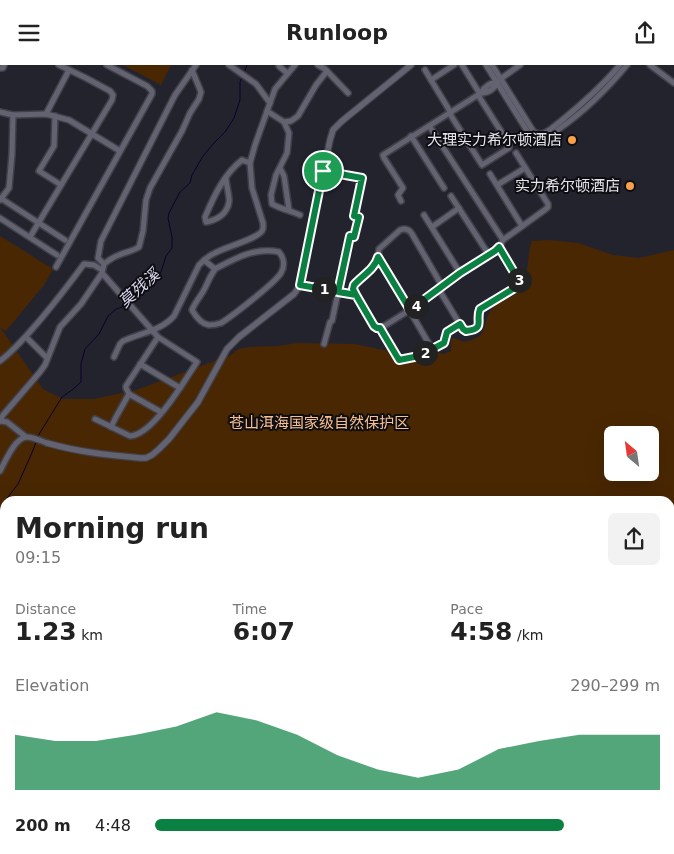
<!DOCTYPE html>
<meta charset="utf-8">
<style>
body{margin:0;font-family:"DejaVu Sans","Noto Sans SC",sans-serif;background:#f2f2f2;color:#222;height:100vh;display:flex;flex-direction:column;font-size:19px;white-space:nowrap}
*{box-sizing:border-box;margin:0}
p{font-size:16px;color:#767676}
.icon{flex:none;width:28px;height:28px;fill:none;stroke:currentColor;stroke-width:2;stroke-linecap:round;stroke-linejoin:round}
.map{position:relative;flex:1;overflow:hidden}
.details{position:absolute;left:0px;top:431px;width:675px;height:359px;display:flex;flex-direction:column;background:#fff;border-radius:15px 15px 0 0;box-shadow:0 5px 20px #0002}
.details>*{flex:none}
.needle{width:32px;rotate:331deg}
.tools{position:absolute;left:604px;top:361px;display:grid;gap:10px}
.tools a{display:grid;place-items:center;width:55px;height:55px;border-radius:8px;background:#fff;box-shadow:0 5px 20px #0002;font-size:25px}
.pin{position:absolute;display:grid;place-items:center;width:42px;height:42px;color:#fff;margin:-21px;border:2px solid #fff;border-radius:50%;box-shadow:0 1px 5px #0007}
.km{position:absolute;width:25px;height:25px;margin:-12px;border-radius:50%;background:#222;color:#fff;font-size:14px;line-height:25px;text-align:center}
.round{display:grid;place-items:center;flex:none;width:52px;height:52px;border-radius:8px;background:#f2f2f2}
.headline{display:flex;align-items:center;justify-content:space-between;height:85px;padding:0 15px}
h1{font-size:28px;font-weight:800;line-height:38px}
.metrics{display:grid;grid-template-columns:repeat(3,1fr);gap:8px;height:85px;padding:5px 15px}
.metrics div{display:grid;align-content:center}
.metrics b{font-size:25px;font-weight:800}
.metrics small{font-size:14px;font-weight:400}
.metrics p{font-size:14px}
.chart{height:140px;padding:10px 15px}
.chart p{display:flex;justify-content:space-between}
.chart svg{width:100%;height:90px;margin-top:5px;fill:#0b8043;opacity:.7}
ul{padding:0 15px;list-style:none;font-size:16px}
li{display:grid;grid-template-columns:80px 60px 1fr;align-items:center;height:38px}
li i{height:12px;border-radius:6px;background:#0b8043}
header{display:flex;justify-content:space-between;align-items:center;height:65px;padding:0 15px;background:#fff;font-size:22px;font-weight:800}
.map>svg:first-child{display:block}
</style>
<header><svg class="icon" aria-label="menu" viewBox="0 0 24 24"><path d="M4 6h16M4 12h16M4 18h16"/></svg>Runloop<svg class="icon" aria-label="share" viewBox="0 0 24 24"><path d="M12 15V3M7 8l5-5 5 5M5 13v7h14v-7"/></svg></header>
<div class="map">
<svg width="674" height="789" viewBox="0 0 674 789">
<rect width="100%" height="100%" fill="#23232e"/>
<g fill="#492703" fill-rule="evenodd">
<path d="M 123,0 L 171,0 L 161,20 Z"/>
<path d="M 0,171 L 53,204 L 44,220 L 6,266 L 0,262 L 43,324 L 62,334 L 94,334 L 136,325 L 231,290 L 238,284 L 250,282 L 278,281 L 297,278 L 355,279 L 421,293 L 435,287 L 444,289 L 451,286 L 451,275 L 453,273 L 464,277 C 494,271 479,256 494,242 C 504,233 515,234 522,221 C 529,210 527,189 532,176 L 549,175 L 578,178 L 613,190 L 639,193 L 674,185 L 674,789 L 0,789 ZM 612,370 L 650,370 L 650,408 L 612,408 ZM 5,436 L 670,436 L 670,785 L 5,785 Z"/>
</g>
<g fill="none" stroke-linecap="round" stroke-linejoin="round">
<g stroke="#0c002f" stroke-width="1">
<path d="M 244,8 L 247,0"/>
<path d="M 129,234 L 135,228 L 150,218 L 161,207 L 166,191 L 172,183 L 172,172 L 168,153 L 169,148 L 180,127 L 190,118 L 192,110 L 203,91 L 215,77 L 225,67 L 234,53 L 240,35 L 240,17 L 242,12"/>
<path d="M 38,371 L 62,332 L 72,325 L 81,317 L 81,299 L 85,284 L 99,269 L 108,251 L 116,244 L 122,242 L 125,239"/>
<path d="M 5,436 L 18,419 L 31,390 L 37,375"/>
<path d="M 0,504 L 3,485 L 2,472 L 4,460 L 3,443 L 5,438"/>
<path d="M 0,534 L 2,542 L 0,552"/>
</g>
<g stroke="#414049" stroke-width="8">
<g id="minor">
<path d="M 229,0 L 256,19 L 270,38"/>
<path d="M 279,0 L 279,1 L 287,8"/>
<path d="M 318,0 L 325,4 L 348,28"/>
<path d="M 462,0 L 480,29"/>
<path d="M 486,0 L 529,69 C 533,73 537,75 543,74 C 549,73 554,68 559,64 C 585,46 607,24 627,0"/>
<path d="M 492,0 L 532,64 C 534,68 537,69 541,69 C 548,68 555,60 561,56 C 582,39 602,21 620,0"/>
<path d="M 650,0 L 674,18"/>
<path d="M 0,3 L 3,3 L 4,0"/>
<path d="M 192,5 L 201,27 L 199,34 L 190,48 L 182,66 L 150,123 L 146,135 L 143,166 L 139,182 C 133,186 126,187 119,190 C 113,192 109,195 104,199 L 98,193 L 101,176 L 175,30 L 196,0"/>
<path d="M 425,5 L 451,48"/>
<path d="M 431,15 L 454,0"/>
<path d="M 499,15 L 520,0"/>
<path d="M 267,46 L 284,57 L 291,56 L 298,51 L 316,20 L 327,6"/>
<path d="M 0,47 L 13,50 L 12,89 L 9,123 L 0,135"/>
<path d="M 46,49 L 69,5"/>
<path d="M 450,49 L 482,100 L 509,83 L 509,79 L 478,30"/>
<path d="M 13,50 L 46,49 L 69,55 L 120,86"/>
<path d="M 55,51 L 54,81 L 39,106 L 61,120"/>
<path d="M 284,57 L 289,68 L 287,88 L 276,110 L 271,130 L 272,139 C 281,144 291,146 300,150"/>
<path d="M 430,62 L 503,175"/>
<path d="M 411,71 L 444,123"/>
<path d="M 280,103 L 284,111 L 289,145"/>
<path d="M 323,107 L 362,113 L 354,151 L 359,152 L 354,172 L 350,171 L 332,256 L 330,257 L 324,279"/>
<path d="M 490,109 L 522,161"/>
<path d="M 226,113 C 226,119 230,133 229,137 C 227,149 217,155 206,157 L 205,152 C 214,131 224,109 242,95 L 250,98"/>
<path d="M 497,120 L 525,103"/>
<path d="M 451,131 L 489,190"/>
<path d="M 2,134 L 65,175"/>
<path d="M 401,136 L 398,130 L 403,123 L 384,93 L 383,90 L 481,28 C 484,22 490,18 497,17 C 495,24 488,28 481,28"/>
<path d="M 424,150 L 460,208"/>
<path d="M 0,153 L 57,190"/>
<path d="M 432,162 L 459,143"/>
<path d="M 30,172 L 112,35 L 113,30 L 110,26 L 86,13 L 59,0"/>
<path d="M 378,191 L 432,284"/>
<path d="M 204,195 L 215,204 C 211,210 208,216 205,223 C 201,231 195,237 192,245 C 196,252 201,259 209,260 C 213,260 218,259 221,258 C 231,252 275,218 281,208 C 285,201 284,193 279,187 C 255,182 236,193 215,204"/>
<path d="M 56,202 L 152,29 L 152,26 L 147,21 L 107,0"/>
<path d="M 300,219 L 356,230"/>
<path d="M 442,221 L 412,169 C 409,164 405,163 400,165 L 379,184 C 378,188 379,193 377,196 C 372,206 354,215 353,224 L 374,261 L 377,263 L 381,263 L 405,248 L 460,208 L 495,186 L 500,181 L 503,175 L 546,144 L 548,142 L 548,139 L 516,88"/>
<path d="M 438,223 L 464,266 L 469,266 L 477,262 L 479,257 L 478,247 L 481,243 L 517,222 L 519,218 L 518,214 L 499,182"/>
<path d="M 380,263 L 398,294 L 401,296 L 419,291 L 444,277 L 447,267 L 460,259"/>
<path d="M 26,272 L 47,293"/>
<path d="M 114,292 L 120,279 L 123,276 C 140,268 161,266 174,251 L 199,200 C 204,195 208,191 215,188 C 225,182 257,174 262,166 C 264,163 263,161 263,158 L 252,123 L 250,98 L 255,80 L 275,24 L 295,0"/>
<path d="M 0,296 C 16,284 28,269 41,254 C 56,236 70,218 84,199 L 94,200 L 102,205"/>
<path d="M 140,299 L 180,323"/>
<path d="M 129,329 L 126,323 L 126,321 L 158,272"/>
<path d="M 95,354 L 130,371 C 153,370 185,315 197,297 L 158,272 L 102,208 L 104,199"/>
<path d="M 0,356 L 3,350 L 40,307 L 45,300 L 60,262 L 81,239 L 102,208"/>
<path d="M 0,356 L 7,357 L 26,372"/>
<path d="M 111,362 L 116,352 L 129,329 L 161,347"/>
<path d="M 0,406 C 5,397 15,372 27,372 C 33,372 41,376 47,378"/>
</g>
</g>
<g stroke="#414049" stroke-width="8">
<path id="tertiary" d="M 47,378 C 78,387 108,390 140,393 L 146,393 L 152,390 L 159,384 L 169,374 L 198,337 L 227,284 L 239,272 L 294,229 L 299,222 L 330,75 L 333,65 L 342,56 L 411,0"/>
</g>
<use href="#minor" stroke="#636270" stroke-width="5"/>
<use href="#tertiary" stroke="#636270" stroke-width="5.5"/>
</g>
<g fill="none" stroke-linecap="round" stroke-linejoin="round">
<g stroke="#fff" stroke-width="10">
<path id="route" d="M 323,106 L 300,220 L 356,230 L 374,261 L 377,263 L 380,263 L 399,295 L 419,291 L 444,278 L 447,267 L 460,259 L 463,264 L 466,266 C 486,264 475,256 480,244 L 518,221 L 518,214 L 499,182 L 495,186 L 460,208 L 410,245 L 378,192 C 375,204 362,211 354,220 L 353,224 L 356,230 L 338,227 L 350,171 L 354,172 L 359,152 L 354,151 L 362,113 L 323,106"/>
</g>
<use href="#route" stroke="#0b8043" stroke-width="6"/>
</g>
<g fill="#f8a04b" stroke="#0d0d12" stroke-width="2">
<circle cx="572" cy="75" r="5"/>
<circle cx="630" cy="121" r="5"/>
</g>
<g text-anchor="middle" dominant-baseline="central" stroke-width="4" stroke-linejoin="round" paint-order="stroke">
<g font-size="15" fill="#e4e4ec" stroke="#0d0d12" text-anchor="end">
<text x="562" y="75">大理实力希尔顿酒店</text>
<text x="620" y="121">实力希尔顿酒店</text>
</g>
<g font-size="15" fill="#f8c08f" stroke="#0d0d12">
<text x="319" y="358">苍山洱海国家级自然保护区</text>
</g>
<g font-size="16" font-style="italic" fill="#dcdbf1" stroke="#0d0d12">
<text transform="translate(139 223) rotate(-42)">莫残溪</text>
</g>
</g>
</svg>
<div class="tools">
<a><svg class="needle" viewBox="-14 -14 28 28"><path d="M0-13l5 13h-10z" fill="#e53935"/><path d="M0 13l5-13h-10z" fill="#767676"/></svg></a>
</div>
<div class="pin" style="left:323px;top:106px;background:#1e9e55"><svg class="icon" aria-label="arrive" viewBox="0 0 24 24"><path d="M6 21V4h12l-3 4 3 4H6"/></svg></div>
<b class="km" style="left:324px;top:224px">1</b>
<b class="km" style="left:425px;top:288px">2</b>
<b class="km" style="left:519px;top:215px">3</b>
<b class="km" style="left:416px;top:241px">4</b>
<section class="details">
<div class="headline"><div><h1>Morning run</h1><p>09:15</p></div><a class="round"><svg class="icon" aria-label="share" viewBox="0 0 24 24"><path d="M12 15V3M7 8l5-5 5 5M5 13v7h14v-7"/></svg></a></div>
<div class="metrics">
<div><p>Distance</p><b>1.23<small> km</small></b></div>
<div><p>Time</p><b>6:07</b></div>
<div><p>Pace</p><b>4:58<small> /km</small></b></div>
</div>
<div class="chart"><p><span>Elevation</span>290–299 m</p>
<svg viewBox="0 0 160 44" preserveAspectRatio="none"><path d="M0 44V17L10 20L20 20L30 17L40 13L50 6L60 10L70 17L80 27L90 34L100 38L110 34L120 24L130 20L140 17L150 17L160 17V44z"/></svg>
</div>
<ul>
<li><b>200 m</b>4:48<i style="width:81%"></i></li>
</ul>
</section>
</div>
